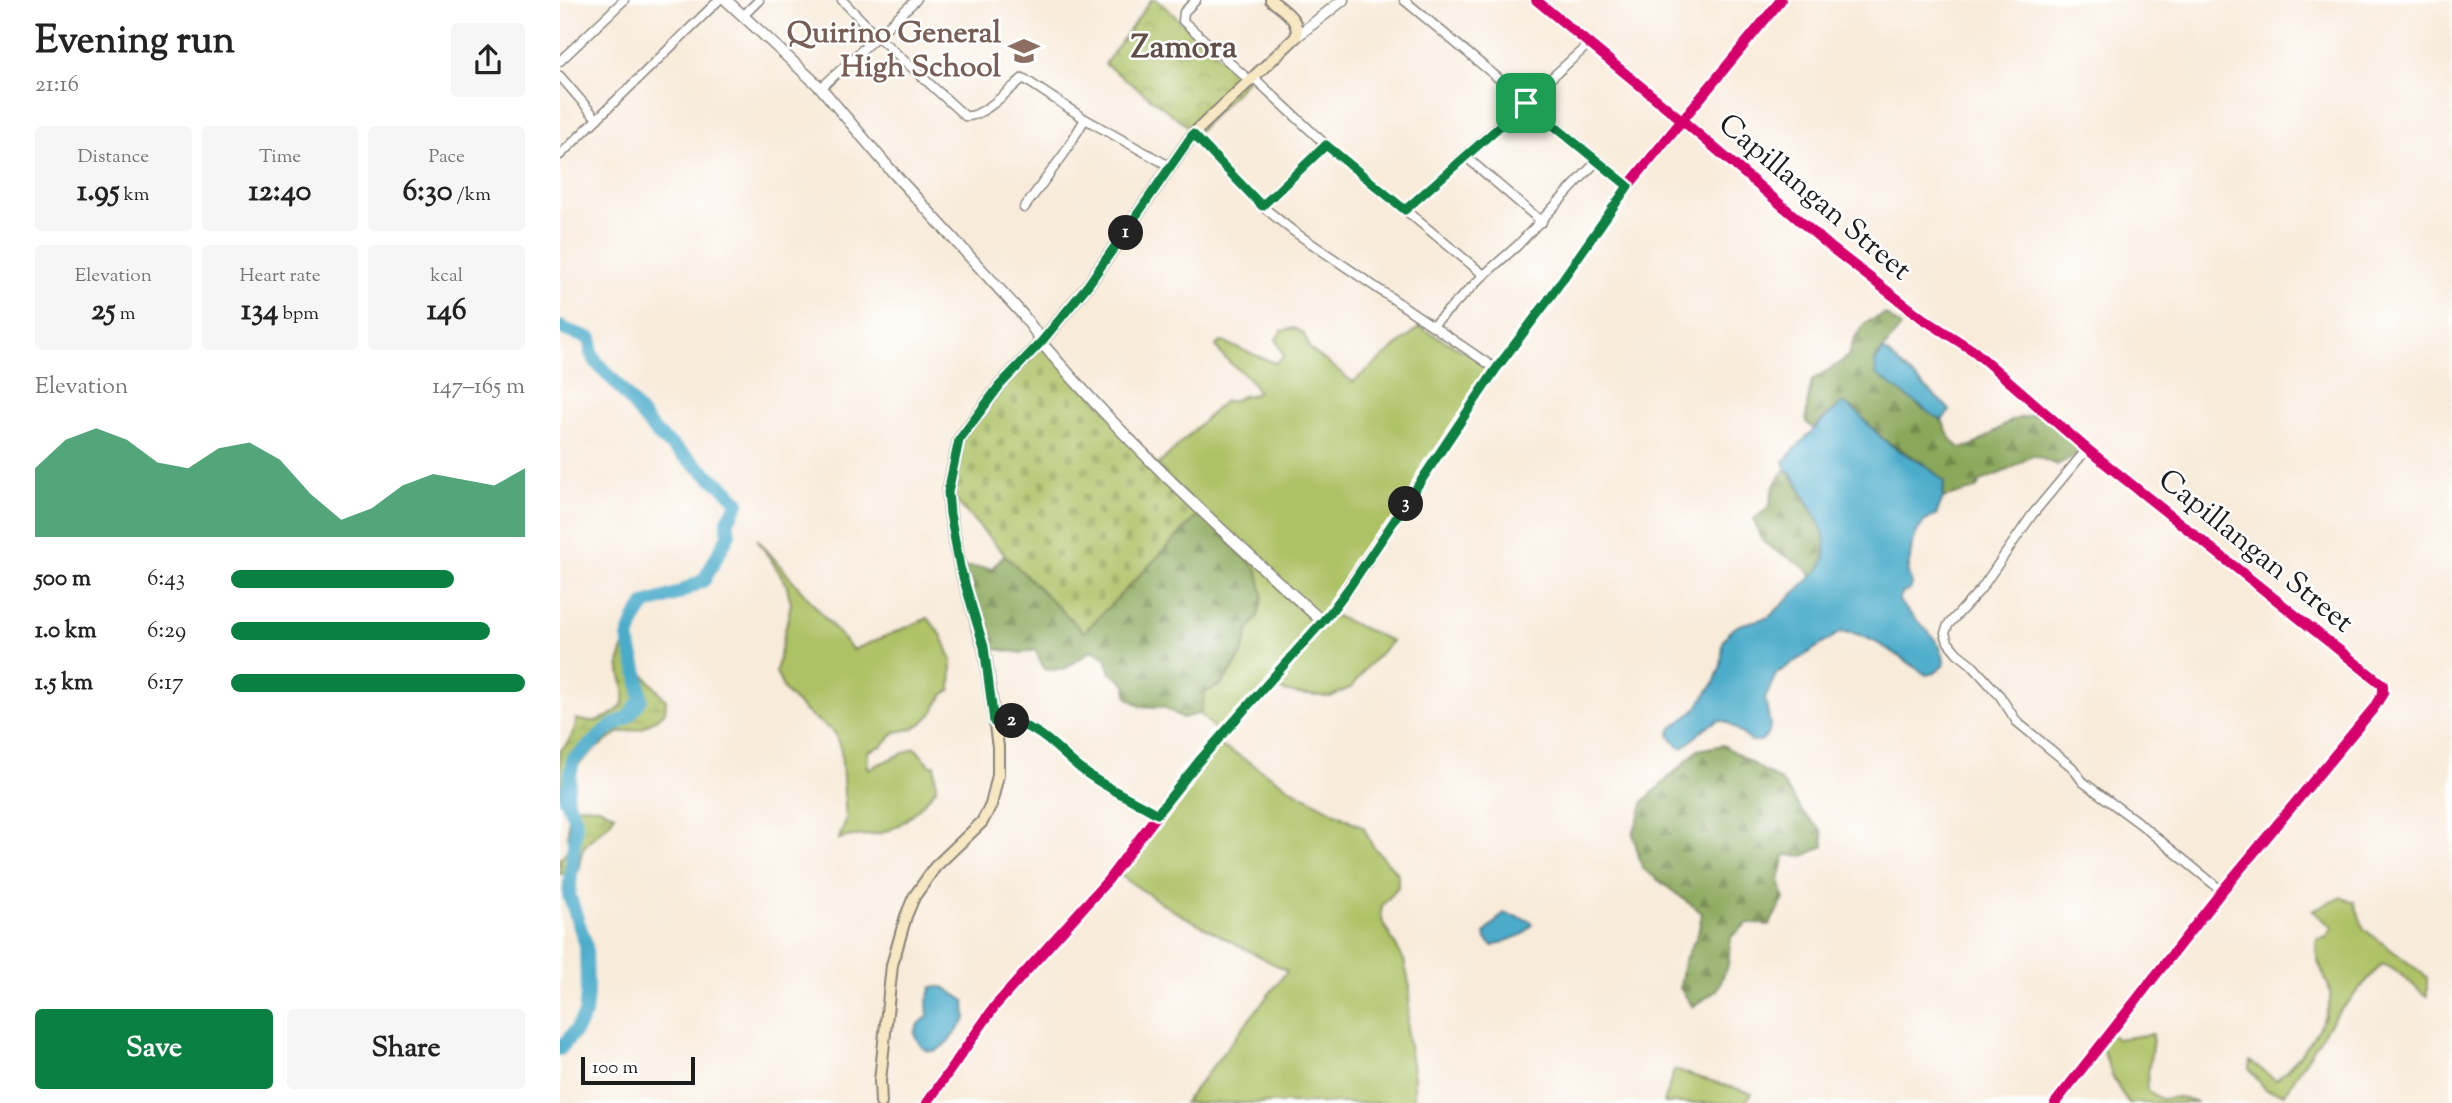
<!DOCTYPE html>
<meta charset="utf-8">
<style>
body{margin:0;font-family:"Sorts Mill Goudy",serif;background:#f6f6f6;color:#222;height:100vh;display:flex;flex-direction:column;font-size:26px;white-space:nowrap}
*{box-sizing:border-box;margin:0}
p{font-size:23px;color:#767676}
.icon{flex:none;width:38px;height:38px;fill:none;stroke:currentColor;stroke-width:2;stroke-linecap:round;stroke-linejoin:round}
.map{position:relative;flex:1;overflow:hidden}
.side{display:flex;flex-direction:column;background:#fff;width:560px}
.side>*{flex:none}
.scale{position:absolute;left:21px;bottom:18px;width:114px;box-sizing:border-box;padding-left:7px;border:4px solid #1c1c1c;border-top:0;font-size:19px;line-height:24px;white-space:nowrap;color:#1c1c1c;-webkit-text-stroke:5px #fff;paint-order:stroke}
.pin{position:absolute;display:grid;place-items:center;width:60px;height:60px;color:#fff;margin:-30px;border-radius:14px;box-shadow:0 4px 10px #0006}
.km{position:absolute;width:35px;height:35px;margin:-18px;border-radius:50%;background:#222;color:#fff;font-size:19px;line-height:35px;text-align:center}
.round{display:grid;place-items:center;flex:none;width:74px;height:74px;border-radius:7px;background:#f6f6f6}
.summary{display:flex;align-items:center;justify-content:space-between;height:119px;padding:0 35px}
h1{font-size:38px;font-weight:800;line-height:52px}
.metrics{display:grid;grid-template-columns:repeat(3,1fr);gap:10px;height:119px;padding:7px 35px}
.metrics div{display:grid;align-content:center;border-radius:7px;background:#f6f6f6;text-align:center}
.metrics b{font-size:30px;font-weight:800}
.metrics small{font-size:19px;font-weight:400}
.metrics p{font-size:19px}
.chart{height:196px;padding:14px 35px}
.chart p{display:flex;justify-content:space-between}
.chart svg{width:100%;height:126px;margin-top:7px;fill:#0b8043;opacity:.7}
.action{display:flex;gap:14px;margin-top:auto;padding:14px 35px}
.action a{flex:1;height:80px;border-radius:7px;background:#0b8043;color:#fff;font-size:28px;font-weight:800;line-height:80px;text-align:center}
.action a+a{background:#f6f6f6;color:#222}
ul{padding:0 35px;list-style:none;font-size:23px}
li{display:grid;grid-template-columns:112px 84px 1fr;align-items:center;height:52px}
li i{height:18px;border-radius:9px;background:#0b8043}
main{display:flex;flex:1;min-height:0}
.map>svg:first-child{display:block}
</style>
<main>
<section class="side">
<div class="summary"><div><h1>Evening run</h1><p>21:16</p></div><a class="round"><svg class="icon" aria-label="share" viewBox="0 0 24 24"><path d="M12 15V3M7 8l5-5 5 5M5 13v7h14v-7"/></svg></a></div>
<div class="metrics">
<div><p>Distance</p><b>1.95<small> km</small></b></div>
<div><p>Time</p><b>12:40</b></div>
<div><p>Pace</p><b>6:30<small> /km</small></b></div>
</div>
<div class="metrics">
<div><p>Elevation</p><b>25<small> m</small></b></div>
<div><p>Heart rate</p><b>134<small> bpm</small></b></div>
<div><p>kcal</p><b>146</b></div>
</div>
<div class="chart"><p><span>Elevation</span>147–165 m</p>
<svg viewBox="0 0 160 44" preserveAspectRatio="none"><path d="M0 44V20L10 10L20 6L30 10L40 18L50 20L60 13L70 11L80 17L90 29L100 38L110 34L120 26L130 22L140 24L150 26L160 20V44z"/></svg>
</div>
<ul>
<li><b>500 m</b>6:43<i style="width:76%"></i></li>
<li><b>1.0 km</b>6:29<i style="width:88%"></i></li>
<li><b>1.5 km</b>6:17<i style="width:100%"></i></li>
</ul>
<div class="action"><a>Save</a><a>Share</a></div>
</section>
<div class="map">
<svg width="1892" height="1103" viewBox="0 0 1892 1103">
<defs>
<pattern id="forest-firs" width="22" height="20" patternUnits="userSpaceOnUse" patternTransform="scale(1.75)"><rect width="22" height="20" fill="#8aa75a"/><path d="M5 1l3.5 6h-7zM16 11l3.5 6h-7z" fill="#70874a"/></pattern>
<pattern id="wetland-marsh" width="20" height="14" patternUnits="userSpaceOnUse" patternTransform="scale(1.75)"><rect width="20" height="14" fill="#adc165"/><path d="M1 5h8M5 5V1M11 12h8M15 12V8" fill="none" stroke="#94a557"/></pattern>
<pattern id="cemetery-stones" width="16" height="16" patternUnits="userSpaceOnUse" patternTransform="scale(1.75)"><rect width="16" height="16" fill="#adc165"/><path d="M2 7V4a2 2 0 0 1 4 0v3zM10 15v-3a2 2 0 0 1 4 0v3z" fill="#94a557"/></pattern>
<pattern id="park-crowns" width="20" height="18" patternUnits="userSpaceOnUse" patternTransform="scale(1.75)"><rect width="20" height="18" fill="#adc165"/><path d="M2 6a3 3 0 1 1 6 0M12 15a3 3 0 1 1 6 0" fill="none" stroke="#94a557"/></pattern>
</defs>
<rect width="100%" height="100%" fill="#fff"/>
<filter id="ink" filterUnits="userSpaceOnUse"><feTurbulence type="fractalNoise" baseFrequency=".0143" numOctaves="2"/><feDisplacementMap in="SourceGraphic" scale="14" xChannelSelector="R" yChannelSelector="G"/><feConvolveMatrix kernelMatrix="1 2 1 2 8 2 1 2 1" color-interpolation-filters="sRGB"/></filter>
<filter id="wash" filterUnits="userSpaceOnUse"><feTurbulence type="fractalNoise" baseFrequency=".00686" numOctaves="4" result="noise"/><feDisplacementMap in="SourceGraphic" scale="28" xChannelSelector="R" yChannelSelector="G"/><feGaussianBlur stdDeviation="1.57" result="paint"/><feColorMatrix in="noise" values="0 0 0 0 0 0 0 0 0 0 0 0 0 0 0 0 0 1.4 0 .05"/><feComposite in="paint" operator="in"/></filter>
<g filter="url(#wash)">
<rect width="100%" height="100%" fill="#f8ebda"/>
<g fill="#adc165" stroke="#646e40" stroke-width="2">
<path d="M 860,327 L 936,369 L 771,614 L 832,641 L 806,668 L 792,687 L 770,697 L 738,694 L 705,687 L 661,735 L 640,714 L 645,692 L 661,685 L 673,669 L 682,654 L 688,631 L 698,616 L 596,467 L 664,401 C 676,402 674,399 683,396 C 690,394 692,397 698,392 C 689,371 666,366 656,346 L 659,343 L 663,342 L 715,363 L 724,356 L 716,340 L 721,331 L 734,328 L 744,334 L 750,349 L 793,382 Z"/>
<path d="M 197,539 L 293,650 L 368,618 L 382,636 L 392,661 L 391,690 L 383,695 L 372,714 L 362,723 L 352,729 L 335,732 L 322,746 L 308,751 L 308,769 L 355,748 L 371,766 L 375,765 L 376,789 C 361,806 346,825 324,832 C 309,837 293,834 279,839 L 286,819 L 281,751 L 275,733 L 248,714 L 225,692 L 216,672 L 231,603 L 226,583 Z"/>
<path d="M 654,743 L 678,755 L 733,790 L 804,828 L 812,845 L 838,874 L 838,887 L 822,906 L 821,914 L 823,923 L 844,960 L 850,987 L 847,1034 L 854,1077 L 854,1103 L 624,1103 L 727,971 L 612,910 L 561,876 L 559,865 Z"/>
<path d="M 1782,897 L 1794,902 L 1804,929 L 1867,977 L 1867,996 C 1849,984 1843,972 1822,964 L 1774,1017 L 1724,1094 L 1706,1090 L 1689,1069 L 1690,1061 L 1716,1080 C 1734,1065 1774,1016 1770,992 C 1766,974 1752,959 1757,939 L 1765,938 L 1773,928 L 1752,910 Z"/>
<path d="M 1549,1034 L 1557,1039 L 1593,1034 C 1593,1054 1586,1070 1587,1090 L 1601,1099 L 1619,1097 L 1638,1103 L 1569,1103 C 1555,1086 1548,1066 1541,1044 Z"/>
<path d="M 1114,1070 L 1192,1093 L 1185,1103 L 1104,1103 Z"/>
</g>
<g fill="url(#forest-firs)" stroke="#53623b" stroke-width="2">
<path d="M 1325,314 L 1341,327 L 1317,357 L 1316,374 L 1342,391 L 1360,407 L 1382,420 L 1390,438 L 1400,448 C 1423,446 1435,427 1456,419 C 1464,416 1474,416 1483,412 L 1527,449 L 1497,465 L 1473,455 L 1448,470 L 1421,481 L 1416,489 L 1383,498 L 1384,482 L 1363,463 L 1323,439 L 1292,407 L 1268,415 L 1253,428 L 1246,422 L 1247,405 L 1252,380 L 1280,363 L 1289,355 L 1294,339 L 1305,323 Z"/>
<path d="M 1225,470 C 1238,481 1239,489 1247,502 C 1262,527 1279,553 1252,577 C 1241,558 1216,556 1202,540 C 1198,535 1196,525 1194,519 L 1209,507 C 1212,492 1214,481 1225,470 Z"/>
<path d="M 641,512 L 698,571 L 703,597 L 698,616 L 688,631 L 682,654 L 661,685 L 645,692 L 640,714 L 622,718 L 604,707 L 580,706 L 567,697 L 566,684 L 551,673 L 546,658 L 532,650 L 505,669 L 485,670 L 475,650 L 463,653 L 424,647 L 400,567 L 432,568 L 445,555 L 524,632 Z"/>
<path d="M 1163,745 L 1222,782 L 1244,814 L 1262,831 L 1264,846 L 1244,856 L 1225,855 L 1219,880 L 1224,899 L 1209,925 L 1188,923 L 1171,937 L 1168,965 L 1157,990 L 1133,1007 L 1120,988 L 1124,961 L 1138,934 L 1142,913 L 1082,868 L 1073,834 L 1084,801 L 1138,750 Z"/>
</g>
<path fill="url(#wetland-marsh)" stroke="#646e40" stroke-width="2" d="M 64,647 L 77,650 L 80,670 L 106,700 L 105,712 L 83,728 L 58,733 L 34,750 L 18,765 L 8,788 L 15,806 L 39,807 L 55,815 C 46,831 31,835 23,849 C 20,856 20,865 18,872 L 0,874 L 0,859 L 8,849 L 8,808 L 0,801 L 0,750 C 9,744 16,730 16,719 C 29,723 37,722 49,716 C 83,698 48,676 64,647 Z"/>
<path fill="url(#cemetery-stones)" stroke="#646e40" stroke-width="2" d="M 482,341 L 641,512 L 524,632 L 445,555 L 388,492 L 399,440 Z"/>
<path fill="url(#park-crowns)" stroke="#646e40" stroke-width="2" d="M 591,0 L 597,0 L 687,80 L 637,133 L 545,64 Z"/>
<g fill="#4bacca" stroke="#346473" stroke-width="2">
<path d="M 1324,350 L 1387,407 L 1390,411 L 1382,420 L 1374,416 L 1316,374 L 1315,363 Z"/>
<path d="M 1282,403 C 1301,411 1309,427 1324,440 C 1345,457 1365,460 1384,482 L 1383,498 L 1376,515 L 1364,522 L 1357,532 L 1352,545 L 1348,573 L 1352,584 L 1350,590 L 1342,593 L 1339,601 C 1353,621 1385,638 1384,665 L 1375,673 L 1366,675 C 1348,662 1301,627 1279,633 L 1216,674 L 1205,699 L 1210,724 L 1209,733 L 1201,741 L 1191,741 L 1167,722 L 1159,720 L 1145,728 L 1123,748 L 1119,747 L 1109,735 L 1112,728 L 1134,711 L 1154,683 L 1161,665 L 1163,642 L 1169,632 L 1179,625 L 1209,617 L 1260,569 C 1277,539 1251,510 1238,483 C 1233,474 1226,472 1224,461 C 1243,440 1261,421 1282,403 Z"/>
<path d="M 944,913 L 971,921 L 972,925 L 964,934 L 933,946 L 926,939 L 925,933 Z"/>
<path d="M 372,987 L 384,987 L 405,1001 L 406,1019 C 392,1038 369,1073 354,1033 L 358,1025 L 368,1016 L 367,1001 Z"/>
</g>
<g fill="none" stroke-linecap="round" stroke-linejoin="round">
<path stroke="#4bacca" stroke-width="14" d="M 0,327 C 11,334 20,333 31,339 L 31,353 L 37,363 L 57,384 L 96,433 L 169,492 L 178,503 L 167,522 L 169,534 L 144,580 L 117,594 L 85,604 L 75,619 L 68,638 L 78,677 L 81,699 L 68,717 L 49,728 L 13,760 L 6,798 L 16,823 L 9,895 L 26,945 L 27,993 L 25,1014 L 16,1030 L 0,1049"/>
</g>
</g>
<g filter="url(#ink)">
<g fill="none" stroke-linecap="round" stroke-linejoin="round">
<g stroke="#8a847b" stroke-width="11">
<g id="minor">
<path d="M 282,0 L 316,35 L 405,116 C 421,119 450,89 463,78 L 525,119 L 611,167"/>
<path d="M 636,0 L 624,12 L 623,21 L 689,80"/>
<path d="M 844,0 L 1068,186"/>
<path d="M 184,15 L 199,0"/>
<path d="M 0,61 L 64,0"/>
<path d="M 0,76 L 37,119"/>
<path d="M 693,77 L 766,145 L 924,275"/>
<path d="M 261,88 L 356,0"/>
<path d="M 633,134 L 702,206 L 733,231 L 936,369"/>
<path d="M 0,155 L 159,0"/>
<path d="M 905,156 L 982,222"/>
<path d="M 702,206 L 766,145"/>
<path d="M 464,208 L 504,154 L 525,119"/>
<path d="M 845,210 L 1030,43"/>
<path d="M 873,325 L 924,275 L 957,246 L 1037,161"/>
<path d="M 1527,449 L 1472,515 L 1421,589 L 1388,625 L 1385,633 L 1388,642 L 1397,653 L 1411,664 L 1440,696 L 1457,722 L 1512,767 L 1523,782 L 1579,823 L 1662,891"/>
<path d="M 434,722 C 486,720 497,756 535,779 C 555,792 577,802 597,814"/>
</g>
</g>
<g stroke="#8a847b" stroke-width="13">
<g id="tertiary">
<path d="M 166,0 L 261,88 L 329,168 L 463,315 L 482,341"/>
<path d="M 976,0 L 1123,121 L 1273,249 L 1362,318 L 1414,351 L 1527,449 L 1823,685 L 1823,693 L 1813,709 L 1662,891 L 1495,1103"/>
<path d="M 736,37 L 783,0"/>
<path d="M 486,348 C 571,447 665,535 763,622"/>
<path d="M 367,1103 L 435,1006 L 548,880 L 639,760 L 770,613 L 936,369 L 986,303 L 1068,186 L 1221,0"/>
</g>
</g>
<g stroke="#8a847b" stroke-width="14">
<path id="secondary" d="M 321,1103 L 320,1081 L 332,965 L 346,916 L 354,897 L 375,867 L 422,822 L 431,805 L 438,775 L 438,747 L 424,647 L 400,567 L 390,514 L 388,492 L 399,440 L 440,385 L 482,341 L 528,285 L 633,134 L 736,37 C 741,20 723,10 711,0"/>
</g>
<use href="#minor" stroke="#fff" stroke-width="8"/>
<use href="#tertiary" stroke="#fff" stroke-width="10"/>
<use href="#secondary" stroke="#f7e8c3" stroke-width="10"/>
<g stroke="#fff" stroke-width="15">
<g id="cycleway">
<path d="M 976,0 L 1123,121 L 1273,249 L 1362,318 L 1414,351 L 1527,449 L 1823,685 L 1823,693 L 1813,709 L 1662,891 L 1495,1103"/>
<path d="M 367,1103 L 435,1006 L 548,880 L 639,760 L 770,613 L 936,369 L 986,303 L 1068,186 L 1221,0"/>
</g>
</g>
<use href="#cycleway" stroke="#d6006c" stroke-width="10"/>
</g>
</g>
<g fill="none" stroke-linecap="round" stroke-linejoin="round" filter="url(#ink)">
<g stroke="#fff" stroke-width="14">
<path id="route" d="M 966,103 L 1068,186 L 986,303 L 936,369 L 791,585 L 770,613 L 639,761 L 597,814 C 577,802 555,792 535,779 C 497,756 485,720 434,722 L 424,647 L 400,567 L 390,514 L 388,492 L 399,440 L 440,385 L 482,341 L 528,285 L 633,134 L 702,206 L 766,145 L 845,210 Z"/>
</g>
<use href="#route" stroke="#0b8043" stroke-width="9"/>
</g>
<defs>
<g id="school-bare" transform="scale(2.415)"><path d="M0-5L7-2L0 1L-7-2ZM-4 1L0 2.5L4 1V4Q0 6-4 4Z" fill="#8d6e63" stroke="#fff" stroke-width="2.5" paint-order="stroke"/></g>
</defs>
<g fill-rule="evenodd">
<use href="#school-bare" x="464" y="51"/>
</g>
<g text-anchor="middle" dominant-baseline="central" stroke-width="5" stroke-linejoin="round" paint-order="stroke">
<g font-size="30" font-weight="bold" fill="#785e54" stroke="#fff" text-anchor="end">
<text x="441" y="34">Quirino General<tspan x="441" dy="34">High School</tspan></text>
</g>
<g font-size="30" fill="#1c1c1c" stroke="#fff">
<text transform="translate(1254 198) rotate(40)">Capillangan Street</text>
<text transform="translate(1695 552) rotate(39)">Capillangan Street</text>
</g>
<g font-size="33" font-weight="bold" fill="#614e47" stroke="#fff">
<text x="624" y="49">Zamora</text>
</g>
</g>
</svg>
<div class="scale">100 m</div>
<div class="pin" style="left:966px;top:103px;background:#1e9e55"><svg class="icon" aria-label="arrive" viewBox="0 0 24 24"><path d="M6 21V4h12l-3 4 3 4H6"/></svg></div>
<b class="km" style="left:566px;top:233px">1</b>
<b class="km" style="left:452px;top:721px">2</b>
<b class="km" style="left:846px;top:504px">3</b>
</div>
</main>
